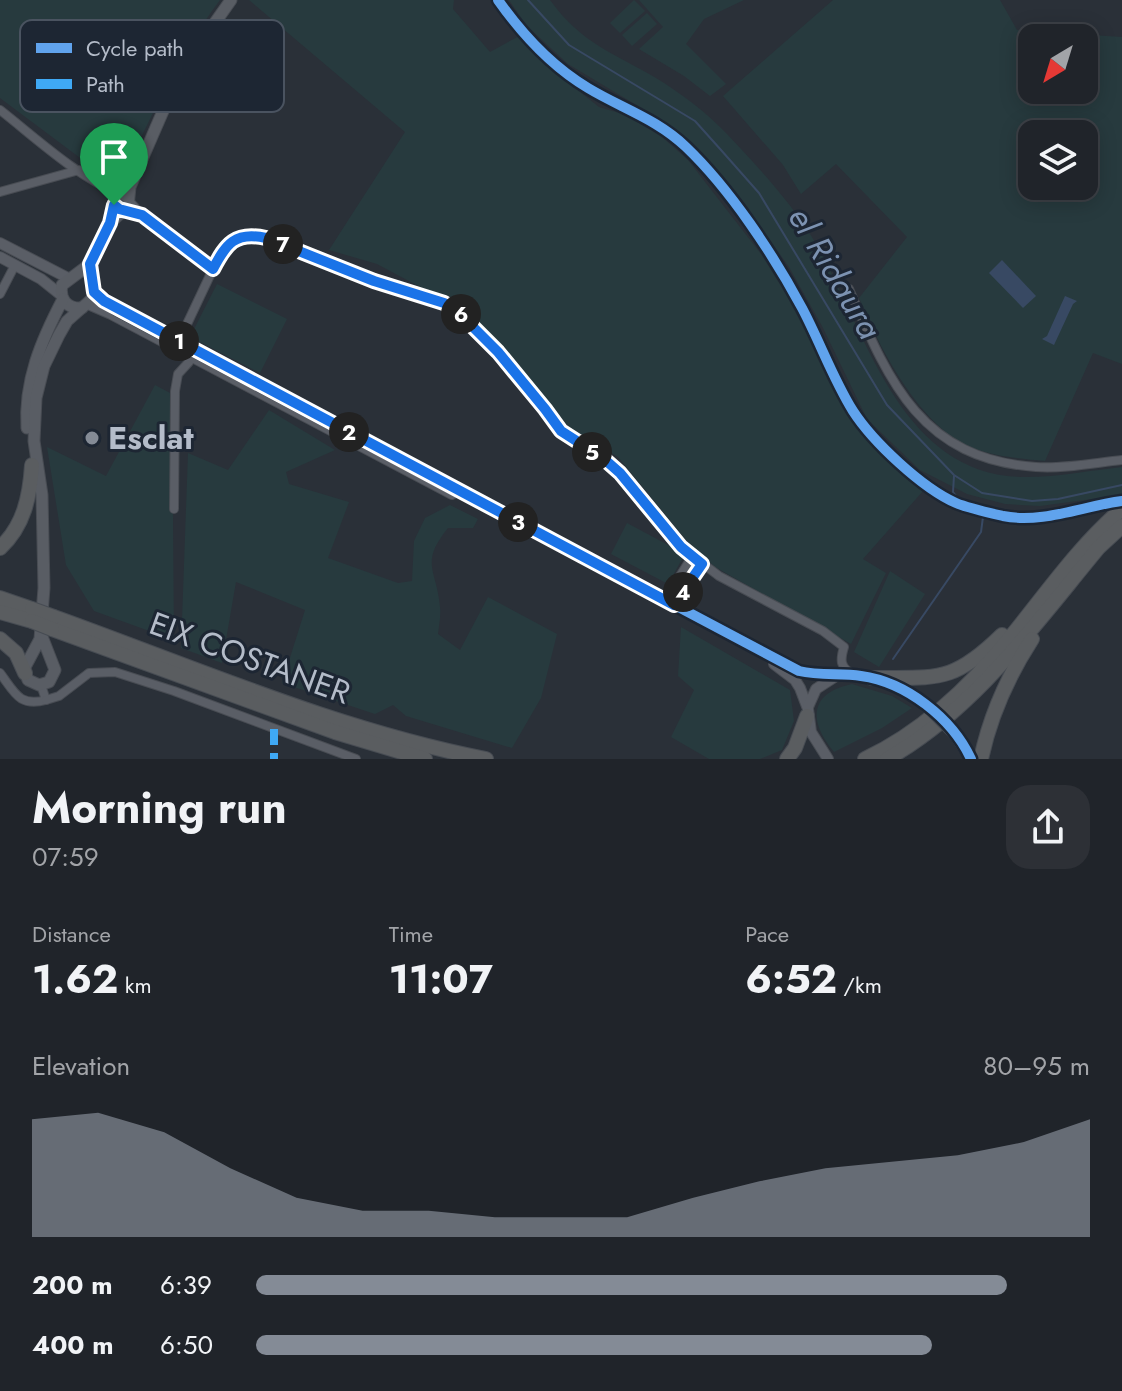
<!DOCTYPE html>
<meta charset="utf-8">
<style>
body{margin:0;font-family:Jost,sans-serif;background:#2d3036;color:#f1f3f6;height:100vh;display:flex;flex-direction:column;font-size:30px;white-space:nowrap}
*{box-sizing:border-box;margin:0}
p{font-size:26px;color:#a2a4a8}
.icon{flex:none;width:44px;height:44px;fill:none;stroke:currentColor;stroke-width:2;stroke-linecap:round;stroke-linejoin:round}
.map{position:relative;height:759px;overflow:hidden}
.drawer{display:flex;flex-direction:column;background:#20242a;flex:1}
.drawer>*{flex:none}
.needle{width:52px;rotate:218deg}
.controls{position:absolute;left:1018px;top:24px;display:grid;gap:16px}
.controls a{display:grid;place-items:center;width:80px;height:80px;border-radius:16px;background:#20242a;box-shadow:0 4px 20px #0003,0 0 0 2px #3d4147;font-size:40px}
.pin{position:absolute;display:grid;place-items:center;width:68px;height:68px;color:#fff;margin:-82px -34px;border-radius:50% 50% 50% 0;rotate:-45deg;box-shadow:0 0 8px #0007}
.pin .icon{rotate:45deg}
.km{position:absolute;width:40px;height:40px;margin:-20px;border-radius:50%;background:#222;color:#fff;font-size:22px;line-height:40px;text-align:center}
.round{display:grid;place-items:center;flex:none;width:84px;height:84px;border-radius:24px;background:#2d3036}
.headline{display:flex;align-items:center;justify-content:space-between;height:136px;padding:0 32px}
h1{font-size:44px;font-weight:700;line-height:60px}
.figures{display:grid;grid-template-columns:repeat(3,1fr);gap:12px;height:136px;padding:8px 32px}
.figures div{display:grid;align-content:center}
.figures b{font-size:40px;font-weight:700}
.figures small{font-size:22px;font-weight:400}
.figures p{font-size:22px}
.chart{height:224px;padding:16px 32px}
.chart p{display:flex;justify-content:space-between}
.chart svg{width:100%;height:144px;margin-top:8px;fill:#848b96;opacity:.7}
ul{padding:0 32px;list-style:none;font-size:26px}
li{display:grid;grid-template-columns:128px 96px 1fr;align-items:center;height:60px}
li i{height:20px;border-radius:10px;background:#848b96}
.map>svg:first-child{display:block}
</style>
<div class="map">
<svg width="1122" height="759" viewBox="0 0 1122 759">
<rect width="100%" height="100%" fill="#2a3038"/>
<g fill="#273a3e" fill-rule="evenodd">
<path d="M 0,0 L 220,0 C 178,56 150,119 120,182 L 115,184 L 0,98 Z"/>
<path d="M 249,0 L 454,0 L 453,9 L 490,52 L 519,36 L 565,80 L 599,107 L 626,115 L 662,137 L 688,160 L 761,254 L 786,294 L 846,408 L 878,449 L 923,491 L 863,559 L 886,573 L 851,644 L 715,567 L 686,540 L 618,457 L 569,427 L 502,347 L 454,298 L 422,288 L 377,264 L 329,250 L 405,132 Z"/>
<path d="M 509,0 L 550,0 C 582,44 612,52 656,78 C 682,94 706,112 727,134 C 759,168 791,202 815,242 C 863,324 895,462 1007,476 C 1044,480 1085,471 1122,467 L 1122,495 L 1040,506 L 1005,504 L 967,494 L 920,470 L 867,419 L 822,326 L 789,267 L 742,201 L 700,151 L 653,115 L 568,64 L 526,25 Z"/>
<path d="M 634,0 L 645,11 L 620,33 L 610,23 Z"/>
<path d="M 639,0 L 744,0 L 704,19 L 686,44 L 726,84 L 710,96 L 684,76 L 639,49 L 663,27 Z"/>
<path d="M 833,0 L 1000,0 L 1017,30 L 1122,37 L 1122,364 L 1093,353 L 1045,461 C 1016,458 980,456 955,439 C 912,410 878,345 859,298 L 907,237 L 836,164 L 801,194 L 783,165 L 723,96 ZM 1032,38 L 1084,38 L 1084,90 L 1032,90 ZM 1032,134 L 1084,134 L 1084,186 L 1032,186 Z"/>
<path d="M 647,13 L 657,24 L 632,46 L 622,35 Z"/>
<path d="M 217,284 L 287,319 L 260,373 L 190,337 Z"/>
<path d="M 155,385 L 172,394 L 174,640 L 94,611 L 66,565 L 47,447 L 106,476 Z"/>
<path d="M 269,410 L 335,450 L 286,472 L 289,484 L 349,502 L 328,558 L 398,583 L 412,581 L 414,541 L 425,518 L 450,505 L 478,519 L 473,528 L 448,528 C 419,564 437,569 440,607 C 441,616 439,625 438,634 L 460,650 L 488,597 L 557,634 L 541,698 L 512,748 L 406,716 L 393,705 L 375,714 L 282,683 L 305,610 L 236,582 L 222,663 L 181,648 L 188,453 L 228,470 Z"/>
<path d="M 627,523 L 685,554 L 668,584 L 611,554 Z"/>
<path d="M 890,571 L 925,594 L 879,667 L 854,652 Z"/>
<path d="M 681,627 L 790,690 L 794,721 L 782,750 L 760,759 L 709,759 L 671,737 L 694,690 L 678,676 Z"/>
<path d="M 852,684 L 892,696 L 912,708 L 882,728 L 834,752 C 808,721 809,693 852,684 Z"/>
</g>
<g fill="#384963">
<path d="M 1002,260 L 1036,296 L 1023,308 L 989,273 Z"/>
<path d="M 1065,296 L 1077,301 L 1073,304 L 1054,345 L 1042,339 L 1047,336 Z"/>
</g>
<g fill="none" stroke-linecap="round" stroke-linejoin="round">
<g stroke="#384963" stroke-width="2">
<path d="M 528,0 L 569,45 L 695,121 L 721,150 L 759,193 L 887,405 L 954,475 L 982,493 L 1032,501 L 1058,499 L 1122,485"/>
<path d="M 954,476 L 953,492 L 957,497"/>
<path d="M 893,659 L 981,532 L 983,517"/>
</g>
<g stroke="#484c53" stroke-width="10">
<g id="minor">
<path d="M 0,110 C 37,139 76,176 120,194"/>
<path d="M 0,192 L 79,170"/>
<path d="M 129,201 L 142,215 L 213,269 C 226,244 235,231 266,238 L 374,281 L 444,303 L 459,313 L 498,352 L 561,431 L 603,458 L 620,473 L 681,547 L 719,576 L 823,631 L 844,647 C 840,660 840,667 852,674"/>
<path d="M 849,289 C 889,382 921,459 1036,467 C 1064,469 1094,463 1122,460"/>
<path d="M 0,294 L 15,265"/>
<path d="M 179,341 L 213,269"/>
<path d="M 174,509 L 175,391 L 178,374 L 189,362"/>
<path d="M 665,600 L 692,557"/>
<path d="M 674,605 L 702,564"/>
<path d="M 0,673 C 15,693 19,707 46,700 L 41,685"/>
<path d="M 46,700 L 59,696 L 89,673 L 115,672 L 174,691 L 356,759"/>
</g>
</g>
<g stroke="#484c53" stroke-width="12">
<g id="tertiary">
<path d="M 0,243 L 68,278"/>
<path d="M 0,257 L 41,279 L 61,295"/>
<path d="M 94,292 L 117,309 L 799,671 C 817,676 833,674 850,675 C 877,676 900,688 922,702"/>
<path d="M 88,304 L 111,314 L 452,494"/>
<path d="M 774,664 L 795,680 L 800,688 L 808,709 L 811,732 L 828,759"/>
<path d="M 808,707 L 816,689 L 836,676"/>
<path d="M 955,735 L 971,759"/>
</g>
</g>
<g stroke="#484c53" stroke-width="13">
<g id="secondary">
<path d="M 110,222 L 115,197 L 121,193 L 128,197"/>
<path d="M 82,308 C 67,309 59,299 62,285 L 90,264 L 110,223 L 128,206 L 130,187 L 167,102 L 202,41 L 231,0"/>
<path d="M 27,428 C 24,381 41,341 63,299"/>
<path d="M 41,634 L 55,670 L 49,682 L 39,685 L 28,680 L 24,669 L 40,639 L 44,588 L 42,495 L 34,441 L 36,398 L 44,366 L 59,335 L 67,321 L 93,298 L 90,264"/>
</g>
</g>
<g stroke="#474c53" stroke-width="16">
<g id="motorway">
<path d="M 0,548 C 24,526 30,496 32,465"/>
<path d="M 0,598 L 32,609"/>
<path d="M 0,612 L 32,621"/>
<path d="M 54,617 C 196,668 337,730 486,759"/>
<path d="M 52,629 L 335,732 L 425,759"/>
<path d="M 0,639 L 16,653 L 25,673"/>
<path d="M 872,678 C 937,677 952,684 1002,635"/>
<path d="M 787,759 L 795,748 L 807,716"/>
<path d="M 865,759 C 925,731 973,684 1014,633 C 1048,591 1080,545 1122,509"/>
<path d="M 887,759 C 975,709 1035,624 1099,547 L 1122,526"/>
<path d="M 981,759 C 990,716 1008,676 1032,639"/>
</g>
</g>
<use href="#minor" stroke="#5a5e66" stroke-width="8"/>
<use href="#tertiary" stroke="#5a5e66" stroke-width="10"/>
<use href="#secondary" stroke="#595d64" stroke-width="11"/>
<use href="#motorway" stroke="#5a5d60" stroke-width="14"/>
<g stroke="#484c53" stroke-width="12" stroke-linecap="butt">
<path id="tertiary-bridge" d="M 922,702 L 955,735"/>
</g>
<g stroke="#474c53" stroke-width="16" stroke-linecap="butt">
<g id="motorway-bridge">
<path d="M 32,609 L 54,617"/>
<path d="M 32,621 L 52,629"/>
</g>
</g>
<use href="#tertiary-bridge" stroke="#5a5e66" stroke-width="10"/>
<use href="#motorway-bridge" stroke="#5a5d60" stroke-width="14"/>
<path stroke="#3fa9f5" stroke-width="8" stroke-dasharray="16 8" stroke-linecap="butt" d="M 274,729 L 274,759"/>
<g stroke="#1d2633" stroke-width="15">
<g id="cycleway">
<path d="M 498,0 C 522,34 551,66 588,88 C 621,108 657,119 686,147 C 730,189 773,254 802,308 C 820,342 833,379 853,411 C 873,442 922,488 956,503 C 968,508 990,513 1003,516 C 1042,524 1083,506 1122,501"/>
<path d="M 94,292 L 117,309 L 799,671 C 820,676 840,673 861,676 C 906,682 952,718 971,759"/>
</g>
</g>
<use href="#cycleway" stroke="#60a3ed" stroke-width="10"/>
</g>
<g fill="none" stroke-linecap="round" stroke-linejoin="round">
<g stroke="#fff" stroke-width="16">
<path id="route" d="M 114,205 L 119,209 L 142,215 L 213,269 C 226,244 235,231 266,238 L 374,281 L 444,303 L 459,313 L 498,352 L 545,409 L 561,431 L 603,458 L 620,473 L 681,547 L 702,564 L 674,605 L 104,301 L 94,292 L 90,264 L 110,223 Z"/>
</g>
<use href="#route" stroke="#1a73e8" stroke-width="10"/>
</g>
<circle fill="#848b96" stroke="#1d2633" stroke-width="3" cx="92" cy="438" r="8"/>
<g text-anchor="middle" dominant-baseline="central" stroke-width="6" stroke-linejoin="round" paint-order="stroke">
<g font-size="32" font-weight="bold" fill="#b4bcc9" stroke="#1d2633" text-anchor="start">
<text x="108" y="438">Esclat</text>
</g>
<g font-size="32" fill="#b4bcc9" stroke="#1d2633">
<text transform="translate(250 658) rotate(20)">EIX COSTANER</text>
</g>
<g font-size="34" font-style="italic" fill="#7c92b1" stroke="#1d2633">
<text transform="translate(835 273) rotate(59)">el Ridaura</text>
</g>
</g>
<rect x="20" y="20" width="264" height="92" rx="12" fill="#1d2633" stroke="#4a5360" stroke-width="2"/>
<rect x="36" y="43" width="36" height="10" fill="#60a3ed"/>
<rect x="36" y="79" width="36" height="10" fill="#3fa9f5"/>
<g font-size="22" fill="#b4bcc9">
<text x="86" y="56">Cycle path</text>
<text x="86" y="92">Path</text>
</g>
</svg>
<div class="controls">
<a><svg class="needle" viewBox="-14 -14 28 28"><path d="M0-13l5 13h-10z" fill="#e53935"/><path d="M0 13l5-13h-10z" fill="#a2a4a8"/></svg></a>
<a><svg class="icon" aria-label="layers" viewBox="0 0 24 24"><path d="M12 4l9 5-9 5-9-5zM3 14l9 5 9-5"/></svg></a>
</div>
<div class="pin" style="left:114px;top:205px;background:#1e9e55"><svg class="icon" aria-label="arrive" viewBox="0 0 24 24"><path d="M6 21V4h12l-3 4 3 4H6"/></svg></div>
<b class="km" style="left:179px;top:341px">1</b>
<b class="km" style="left:349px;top:432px">2</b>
<b class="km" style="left:518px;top:522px">3</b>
<b class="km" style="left:683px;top:592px">4</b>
<b class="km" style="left:592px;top:452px">5</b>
<b class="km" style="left:461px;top:314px">6</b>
<b class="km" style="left:283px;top:244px">7</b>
</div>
<section class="drawer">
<div class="headline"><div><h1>Morning run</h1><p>07:59</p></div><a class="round"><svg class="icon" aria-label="share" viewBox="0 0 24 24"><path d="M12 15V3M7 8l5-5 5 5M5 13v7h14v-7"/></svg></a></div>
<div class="figures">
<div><p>Distance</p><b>1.62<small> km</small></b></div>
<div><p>Time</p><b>11:07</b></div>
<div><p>Pace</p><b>6:52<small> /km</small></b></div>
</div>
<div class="chart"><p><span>Elevation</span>80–95 m</p>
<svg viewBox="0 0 160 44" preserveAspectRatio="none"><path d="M0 44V8L10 6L20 12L30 23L40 32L50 36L60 36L70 38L80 38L90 38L100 32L110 27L120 23L130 21L140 19L150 15L160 8V44z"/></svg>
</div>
<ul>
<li><b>200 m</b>6:39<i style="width:90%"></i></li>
<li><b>400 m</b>6:50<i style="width:81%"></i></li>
</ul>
</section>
